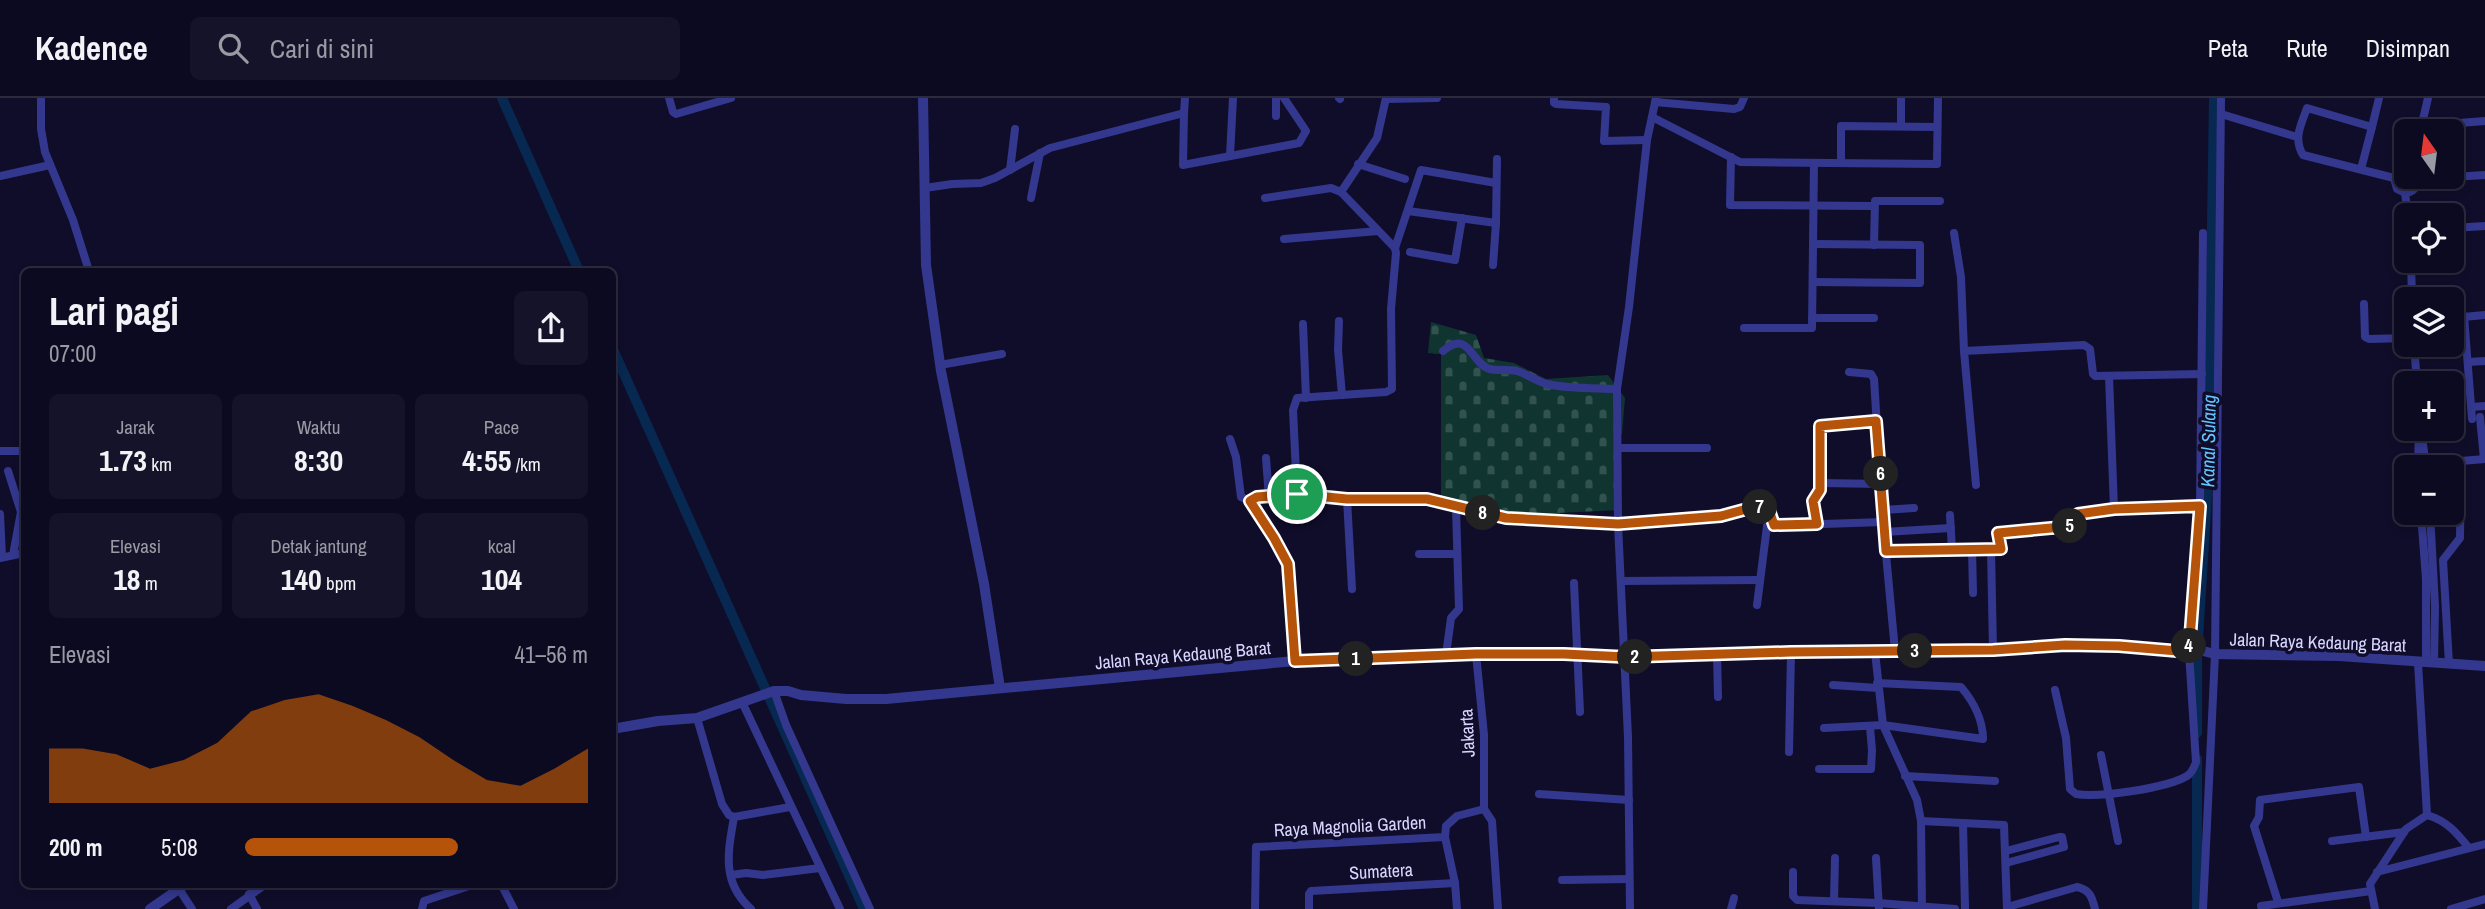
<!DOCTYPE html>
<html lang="id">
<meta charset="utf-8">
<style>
body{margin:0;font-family:"Archivo Narrow",sans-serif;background:#151329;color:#f1f3f6;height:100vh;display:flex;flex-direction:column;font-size:26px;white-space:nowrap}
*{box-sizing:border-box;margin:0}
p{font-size:23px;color:#9a9aa5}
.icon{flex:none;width:38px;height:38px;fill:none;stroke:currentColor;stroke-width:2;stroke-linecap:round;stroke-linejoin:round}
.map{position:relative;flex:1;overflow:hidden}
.panel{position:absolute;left:21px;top:170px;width:595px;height:620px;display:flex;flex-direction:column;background:#0c0a20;border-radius:10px;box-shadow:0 4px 10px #0003,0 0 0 2px #2c2b3e}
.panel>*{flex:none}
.needle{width:46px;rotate:346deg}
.tools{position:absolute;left:2394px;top:21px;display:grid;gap:14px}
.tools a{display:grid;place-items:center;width:70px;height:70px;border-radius:10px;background:#0c0a20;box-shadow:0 4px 10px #0003,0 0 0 2px #2c2b3e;font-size:35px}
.pin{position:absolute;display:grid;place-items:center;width:60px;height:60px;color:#fff;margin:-30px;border:4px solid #fff;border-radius:50%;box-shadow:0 2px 7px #0007}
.km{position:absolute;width:35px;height:35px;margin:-18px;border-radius:50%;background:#222;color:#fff;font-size:19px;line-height:35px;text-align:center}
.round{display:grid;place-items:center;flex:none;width:74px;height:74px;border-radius:10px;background:#151329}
.headline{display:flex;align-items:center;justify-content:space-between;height:119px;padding:0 28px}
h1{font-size:38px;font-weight:800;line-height:52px}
.figures{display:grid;grid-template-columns:repeat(3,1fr);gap:10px;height:119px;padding:7px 28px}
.figures div{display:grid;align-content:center;border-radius:10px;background:#151329;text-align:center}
.figures b{font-size:30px;font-weight:800}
.figures small{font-size:19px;font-weight:400}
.figures p{font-size:19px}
.chart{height:196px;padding:14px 28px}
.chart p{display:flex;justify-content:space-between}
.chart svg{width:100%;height:126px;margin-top:7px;fill:#b45309;opacity:.7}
ul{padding:0 28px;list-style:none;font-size:23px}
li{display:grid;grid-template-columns:112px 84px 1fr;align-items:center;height:52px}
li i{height:18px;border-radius:9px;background:#b45309}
header{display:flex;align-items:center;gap:42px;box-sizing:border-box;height:98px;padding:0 35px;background:#0c0a20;border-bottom:2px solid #2c2b3e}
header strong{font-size:33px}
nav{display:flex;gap:38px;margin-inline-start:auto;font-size:24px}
.search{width:490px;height:63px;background:#151329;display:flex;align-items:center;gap:18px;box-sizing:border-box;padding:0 24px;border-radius:10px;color:#9a9aa5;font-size:26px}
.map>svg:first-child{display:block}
</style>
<header>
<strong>Kadence</strong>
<div class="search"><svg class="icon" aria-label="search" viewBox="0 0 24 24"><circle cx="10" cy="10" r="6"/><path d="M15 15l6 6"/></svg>Cari di sini</div>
<nav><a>Peta</a><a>Rute</a><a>Disimpan</a></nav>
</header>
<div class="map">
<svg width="2485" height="811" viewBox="0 0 2485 811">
<defs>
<pattern id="cemetery-stones" width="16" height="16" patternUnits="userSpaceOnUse" patternTransform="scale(1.75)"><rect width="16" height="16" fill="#103530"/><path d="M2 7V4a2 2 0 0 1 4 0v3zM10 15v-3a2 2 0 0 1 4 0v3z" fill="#32524f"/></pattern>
</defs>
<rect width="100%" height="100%" fill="#100d2a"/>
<path fill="url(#cemetery-stones)" d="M 1431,224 L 1476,237 L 1484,260 L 1514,265 L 1546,281 L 1608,277 L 1625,300 L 1622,336 L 1614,342 L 1618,412 L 1502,418 L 1441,401 L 1441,256 L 1428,255 Z"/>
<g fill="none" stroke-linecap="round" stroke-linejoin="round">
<g stroke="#072850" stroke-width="10">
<path d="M 502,0 L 579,173"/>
<path d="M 612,249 L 864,811"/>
<path d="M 2197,635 L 2197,557 L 2208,382 L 2214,0"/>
<path d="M 2197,811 L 2197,661"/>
</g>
<g stroke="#33388e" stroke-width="8">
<path d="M 41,0 L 41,31 L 45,54 L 73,122 L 89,173"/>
<path d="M 669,0 L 673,14 L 676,16 L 731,0"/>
<path d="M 1339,0 L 1340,1"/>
<path d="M 1554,0 L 1554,5 L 1556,6 L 1606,9 L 1604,43 L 1647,42"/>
<path d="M 2379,0 L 2372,29 L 2307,10 C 2301,27 2293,40 2303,57 L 2394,80"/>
<path d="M 1386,1 L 1437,0"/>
<path d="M 1655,4 L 1734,11 L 1740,9 L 1744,0"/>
<path d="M 1184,15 L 1183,67 L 1299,45 L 1306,33 L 1284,0"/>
<path d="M 2221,16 L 2297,39"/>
<path d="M 1276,18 L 1276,0"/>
<path d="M 1652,19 L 1740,64 L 1937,66 L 1938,0"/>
<path d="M 1901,28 L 1901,0"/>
<path d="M 2421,28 L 2485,23"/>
<path d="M 2421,30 L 2428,0"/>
<path d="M 1230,58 L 1233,0"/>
<path d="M 1731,59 L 1730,107 L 1874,108"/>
<path d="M 1841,65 L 1841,28 L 1937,29"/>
<path d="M 1358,66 L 1405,81"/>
<path d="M 2406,70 L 2399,73 L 2394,80 L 2397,91 L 2405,95 C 2414,94 2419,88 2417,79"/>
<path d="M 2361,71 L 2372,29"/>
<path d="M 1010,72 L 1015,31"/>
<path d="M 0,78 L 50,67"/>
<path d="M 2418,81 L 2485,77"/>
<path d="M 925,90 L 952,86 L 981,85 L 995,80 L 1050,50 L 1184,15 L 1185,0"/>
<path d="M 1341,94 L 1377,40 L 1386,0"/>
<path d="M 2405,95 L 2408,117"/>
<path d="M 1031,100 L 1040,55"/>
<path d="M 1265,100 L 1331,90 L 1341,94 L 1395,150 L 1396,155 L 1391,211 L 1392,291 L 1386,294 L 1297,300 L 1293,312 L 1297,396"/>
<path d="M 1408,113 L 1496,125"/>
<path d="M 2452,130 L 2485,128"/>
<path d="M 1954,135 L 1961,179 L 1964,253 L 1976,387"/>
<path d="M 1284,141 L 1378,133"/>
<path d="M 1874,147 L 1875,103 L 1940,103"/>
<path d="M 1395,150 L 1421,72 L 1496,85"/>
<path d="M 1410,154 L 1455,162 L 1462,120"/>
<path d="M 2411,163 L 2412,201"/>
<path d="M 1493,167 L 1496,125 L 1497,61"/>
<path d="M 1813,184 L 1920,185 L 1920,147 L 1813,146"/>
<path d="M 2364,206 L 2365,239 L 2369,241 L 2406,240"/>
<path d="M 2464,218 L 2472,321"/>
<path d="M 1812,220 L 1874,220"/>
<path d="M 2452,220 L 2485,217"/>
<path d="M 1339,223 L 1338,252 L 1342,297"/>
<path d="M 1303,226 L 1306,300"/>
<path d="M 1744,230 L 1812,230 L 1814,65"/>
<path d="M 2414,247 L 2417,285"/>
<path d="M 1443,253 C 1470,230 1471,267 1490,271 C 1498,273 1508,271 1517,273 C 1527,276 1536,283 1547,286 C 1569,291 1594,290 1617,291"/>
<path d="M 1964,253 L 2084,247 L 2090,251 L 2093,276 L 2095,278 L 2202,276"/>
<path d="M 2468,264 L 2485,263"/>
<path d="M 940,267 L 1002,256"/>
<path d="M 1849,274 L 1871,276 L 1874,281 L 1883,424 L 1895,553"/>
<path d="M 2109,278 L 2114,411"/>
<path d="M 2471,309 L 2485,308"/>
<path d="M 2480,319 L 2484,361"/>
<path d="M 2419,338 L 2423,346 L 2426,369"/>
<path d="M 1230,341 L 1236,359 L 1241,399 L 1250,403 L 1274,440 L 1288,466 L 1295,563"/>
<path d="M 1618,350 L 1707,350"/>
<path d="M 0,353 L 24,353"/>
<path d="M 1266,360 L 1269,400"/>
<path d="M 2418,369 L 2419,331"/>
<path d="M 8,373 L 21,414 L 13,457"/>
<path d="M 1821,385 L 1882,386"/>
<path d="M 1347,401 L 1352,491"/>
<path d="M 1250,403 L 1257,399 L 1297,396 L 1347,401 L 1427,401 L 1506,420 L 1618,426 L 1721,418 L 1758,408 L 1768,409 L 1774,427"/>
<path d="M 1883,412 L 1914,410"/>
<path d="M 2421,415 L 2426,481 L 2426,565"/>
<path d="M 2430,415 L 2435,508 L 2434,565"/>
<path d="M 0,416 L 2,459"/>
<path d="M 1950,417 L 1952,452"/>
<path d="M 1817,426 L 1813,403 L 1820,392 L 1820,328 L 1876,323"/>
<path d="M 1884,434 L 1951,430"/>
<path d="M 1972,451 L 1973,495"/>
<path d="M 1991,452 L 2001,451 L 1998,435 L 2073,428 L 2078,416 L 2114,411 L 2200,408"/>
<path d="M 1887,453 L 1991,452 L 1993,552"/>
<path d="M 1419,456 L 1457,456"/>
<path d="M 0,460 L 24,455"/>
<path d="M 1621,483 L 1760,482"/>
<path d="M 1574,485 L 1580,614"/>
<path d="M 1757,507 L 1767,428 L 1883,424"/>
<path d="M 1875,554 L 1883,627 L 1917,702 L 1921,723 L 1922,811"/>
<path d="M 1476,556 L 1484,637 L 1484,711 L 1492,723 L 1498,811"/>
<path d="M 1717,556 L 1718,599"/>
<path d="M 1446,557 L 1451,520 L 1459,511 L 1456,410"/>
<path d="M 2418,565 L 2427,717"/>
<path d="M 2449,566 L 2443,462 L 2460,440 L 2461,363 L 2485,361"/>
<path d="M 1833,587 L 1878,590"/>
<path d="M 2055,592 L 2066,640 L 2070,691 L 2076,696 C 2099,700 2167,690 2187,678 C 2192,675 2194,670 2196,664 L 2189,554 L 2200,408 L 2203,135"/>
<path d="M 774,593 L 786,627 L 870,811"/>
<path d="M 742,604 L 840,811"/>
<path d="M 697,620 L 722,706 L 729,717 L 734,719"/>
<path d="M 1824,630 L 1883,627 L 1983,641 C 1983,622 1973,603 1961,589 L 1877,585"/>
<path d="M 1789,654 L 1791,554"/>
<path d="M 2101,657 L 2118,743"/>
<path d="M 1819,671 L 1871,671 L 1872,652 L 1870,629"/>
<path d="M 1905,678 L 1995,683"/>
<path d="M 1539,696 L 1629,702"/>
<path d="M 1921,723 L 2004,727 L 2007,811"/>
<path d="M 1963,725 L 1965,811"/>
<path d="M 2332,743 L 2404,734"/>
<path d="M 1876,760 L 1879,811"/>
<path d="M 2006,765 L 2064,749 L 2062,739 L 2059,739 L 2006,753"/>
<path d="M 1793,774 L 1793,798 L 1797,802 L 1878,805 L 1955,811"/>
<path d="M 2377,774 L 2485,746"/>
<path d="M 731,777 L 746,775 L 763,777 L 820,770"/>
<path d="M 1562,782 L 1629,781"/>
<path d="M 501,786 L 514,811"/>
<path d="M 179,791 L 192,811"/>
<path d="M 249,796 L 257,811"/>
<path d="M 1834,803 L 1835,760"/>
<path d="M 2278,804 L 2254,728 L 2259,719 L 2260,702 L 2359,689 L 2366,739"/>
<path d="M 2261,808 L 2371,793"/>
<path d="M 2007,809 L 2077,789 C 2090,792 2092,799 2095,811"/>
<path d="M 231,811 L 266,786"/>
<path d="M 422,811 L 424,803 L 475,786"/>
<path d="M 751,811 C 721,784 728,754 734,719 L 790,709"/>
<path d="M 1255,811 L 1256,749 L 1445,739"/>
<path d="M 1309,811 L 1309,796 L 1311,793 L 1455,785"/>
<path d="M 1457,811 L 1455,785 L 1445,739 L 1446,728 L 1457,718 L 1484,711"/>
<path d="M 1630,811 L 1628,639 L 1618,426 L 1617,291 L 1629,209 L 1647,42 L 1656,0"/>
<path d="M 1731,811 L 1734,800"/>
<path d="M 2203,811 L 2215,556 L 2221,0"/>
<path d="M 2375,811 L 2370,786 L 2406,731 L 2427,717 C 2447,723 2456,734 2469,750"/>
<path d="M 2451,811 L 2485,801"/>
</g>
<g stroke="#33388e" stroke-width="10">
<path d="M 923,0 L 926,167 L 941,273 L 984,486 L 1000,590"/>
<path d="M 612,631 L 658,623 L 697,620 L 774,593 L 788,593 L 801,597 L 846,601 L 886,601 L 1295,563 L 1476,556 L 1564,556 L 1626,560 L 1791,554 L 1993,552 L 2065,547 L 2119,548 L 2203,553 L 2215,556 L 2339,558 L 2485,568"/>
<path d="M 150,811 L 186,786"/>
</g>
</g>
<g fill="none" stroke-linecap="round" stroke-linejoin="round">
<g stroke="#fff" stroke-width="14">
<path id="route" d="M 1876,323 L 1886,453 L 2001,451 L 1998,435 L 2073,428 L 2078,416 L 2114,411 L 2200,408 L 2189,554 L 2119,548 L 2065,547 L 1993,552 L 1791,554 L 1626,559 L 1564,556 L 1476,556 L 1295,563 L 1288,466 L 1274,440 L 1250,403 L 1257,399 L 1297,396 L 1347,401 L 1427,401 L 1506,420 L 1618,426 L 1721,418 L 1758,408 L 1768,409 L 1774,427 L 1817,426 L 1813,403 L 1820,392 L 1820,328 Z"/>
</g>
<use href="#route" stroke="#b45309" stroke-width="9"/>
</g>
<g text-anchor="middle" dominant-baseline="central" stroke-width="7" stroke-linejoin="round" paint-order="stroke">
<g font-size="18" fill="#d8d6ff" stroke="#100d2a">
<text transform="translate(2318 544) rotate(2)">Jalan Raya Kedaung Barat</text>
<text transform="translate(1183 557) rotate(-5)">Jalan Raya Kedaung Barat</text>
<text transform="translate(1467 635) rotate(-93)">Jakarta</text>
<text transform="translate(1350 728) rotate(-3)">Raya Magnolia Garden</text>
<text transform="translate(1381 773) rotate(-3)">Sumatera</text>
</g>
<g font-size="19" font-style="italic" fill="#64c5ff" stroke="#100d2a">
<text transform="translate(2208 343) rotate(-89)">Kanal Sulang</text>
</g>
</g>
</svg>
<div class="tools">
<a><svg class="needle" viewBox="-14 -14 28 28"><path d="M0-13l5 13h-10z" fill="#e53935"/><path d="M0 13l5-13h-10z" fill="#9a9aa5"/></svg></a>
<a><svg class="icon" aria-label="locate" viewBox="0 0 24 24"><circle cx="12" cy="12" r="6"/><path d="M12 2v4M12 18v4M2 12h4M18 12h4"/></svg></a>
<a><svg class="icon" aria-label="layers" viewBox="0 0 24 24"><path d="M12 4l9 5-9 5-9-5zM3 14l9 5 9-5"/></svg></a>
<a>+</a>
<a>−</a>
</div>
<div class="pin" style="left:1297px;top:396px;background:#1e9e55"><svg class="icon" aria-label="arrive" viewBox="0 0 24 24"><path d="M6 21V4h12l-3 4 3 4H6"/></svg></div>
<b class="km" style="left:1356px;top:561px">1</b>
<b class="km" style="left:1635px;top:559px">2</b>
<b class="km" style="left:1915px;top:553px">3</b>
<b class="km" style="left:2189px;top:548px">4</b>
<b class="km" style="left:2070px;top:428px">5</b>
<b class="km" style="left:1881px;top:376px">6</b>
<b class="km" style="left:1760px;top:409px">7</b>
<b class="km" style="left:1483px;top:415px">8</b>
<section class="panel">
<div class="headline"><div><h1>Lari pagi</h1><p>07:00</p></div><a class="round"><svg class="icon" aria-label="share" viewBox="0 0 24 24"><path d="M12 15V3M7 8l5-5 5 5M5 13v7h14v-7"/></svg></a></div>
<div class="figures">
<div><p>Jarak</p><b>1.73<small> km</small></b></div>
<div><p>Waktu</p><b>8:30</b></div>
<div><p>Pace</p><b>4:55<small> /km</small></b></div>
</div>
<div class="figures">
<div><p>Elevasi</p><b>18<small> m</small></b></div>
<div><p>Detak jantung</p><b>140<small> bpm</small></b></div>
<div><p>kcal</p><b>104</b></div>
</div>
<div class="chart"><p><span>Elevasi</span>41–56 m</p>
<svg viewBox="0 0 160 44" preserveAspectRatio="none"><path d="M0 44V25L10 25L20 27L30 32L40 29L50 23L60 12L70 8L80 6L90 10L100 15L110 21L120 29L130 36L140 38L150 32L160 25V44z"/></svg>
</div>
<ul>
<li><b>200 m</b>5:08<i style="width:62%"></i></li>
</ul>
</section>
</div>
